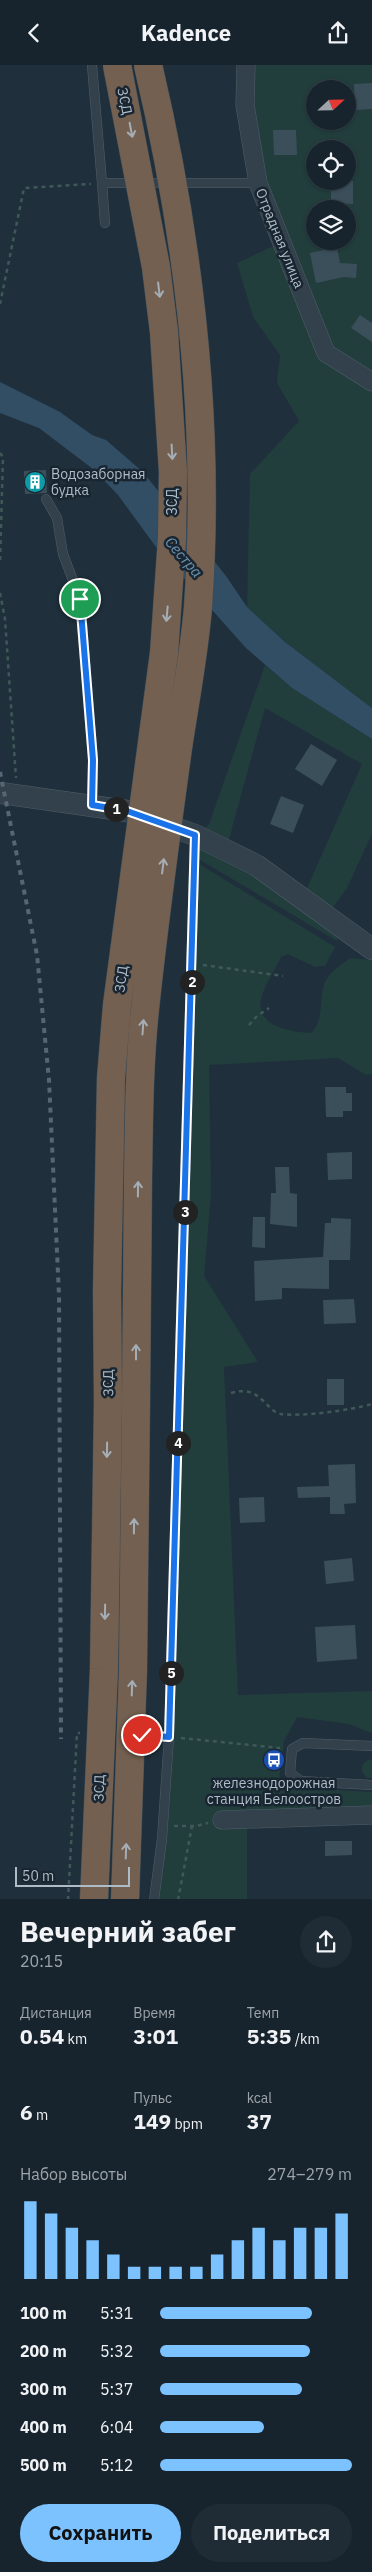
<!DOCTYPE html>
<html lang="ru">
<meta charset="utf-8">
<style>
body{margin:0;font-family:"IBM Plex Sans",sans-serif;background:#202c35;color:#f1f3f6;height:100vh;display:flex;flex-direction:column;font-size:19px;white-space:nowrap}
*{box-sizing:border-box;margin:0}
p{font-size:16px;color:#9ea4aa}
.icon{flex:none;width:28px;height:28px;fill:none;stroke:currentColor;stroke-width:2;stroke-linecap:round;stroke-linejoin:round}
.map{position:relative;height:1834px;overflow:hidden}
.panel{display:flex;flex-direction:column;background:#17242d;flex:1}
.panel>*{flex:none}
.needle{width:32px;rotate:68deg}
.controls{position:absolute;left:306px;top:15px;display:grid;gap:10px}
.controls a{display:grid;place-items:center;width:50px;height:50px;border-radius:50%;background:#17242d;box-shadow:0 1px 4px #0004,0 0 0 1px #364149;font-size:25px}
.scale{position:absolute;left:15px;bottom:12px;width:115px;box-sizing:border-box;padding-left:5px;border:2px solid #aebcc8;border-top:0;font-size:14px;line-height:18px;white-space:nowrap;color:#aebcc8;-webkit-text-stroke:4px #192631;paint-order:stroke}
.pin{position:absolute;display:grid;place-items:center;width:42px;height:42px;color:#fff;margin:-21px;border:2px solid #fff;border-radius:50%;box-shadow:0 1px 5px #0007}
.km{position:absolute;width:25px;height:25px;margin:-12px;border-radius:50%;background:#222;color:#fff;font-size:14px;line-height:25px;text-align:center}
.round{display:grid;place-items:center;flex:none;width:52px;height:52px;border-radius:26px;background:#202c35}
.summary{display:flex;align-items:center;justify-content:space-between;height:85px;padding:0 20px}
h1{font-size:28px;font-weight:800;line-height:38px}
.figures{display:grid;grid-template-columns:repeat(3,1fr);gap:8px;height:85px;padding:5px 20px}
.figures div{display:grid;align-content:center}
.figures b{font-size:21px;font-weight:800}
.figures small{font-size:14px;font-weight:400}
.figures p{font-size:14px}
.chart{height:140px;padding:10px 20px}
.chart p{display:flex;justify-content:space-between}
.chart svg{width:100%;height:90px;margin-top:5px;stroke:#7cc2ff;stroke-width:6}
.action{display:flex;gap:10px;margin-top:auto;padding:10px 20px}
.action a{flex:1;height:58px;border-radius:30px;background:#7cc2ff;color:#111;font-size:20px;font-weight:800;line-height:58px;text-align:center}
.action a+a{background:#202c35;color:#f1f3f6}
ul{padding:0 20px;list-style:none;font-size:16px}
li{display:grid;grid-template-columns:80px 60px 1fr;align-items:center;height:38px}
li i{height:12px;border-radius:6px;background:#7cc2ff}
header{display:flex;justify-content:space-between;align-items:center;height:65px;padding:0 20px;background:#17242d;font-size:22px;font-weight:800}
.map>svg:first-child{display:block}
</style>
<header><svg class="icon" aria-label="back" viewBox="0 0 24 24"><path d="M15 5l-7 7 7 7"/></svg>Kadence<svg class="icon" aria-label="share" viewBox="0 0 24 24"><path d="M12 15V3M7 8l5-5 5 5M5 13v7h14v-7"/></svg></header>
<div class="map">
<svg width="372" height="1835" viewBox="0 0 372 1835">
<rect width="100%" height="100%" fill="#1f303c"/>
<g fill="#213d3c" fill-rule="evenodd">
<path d="M 247,0 L 372,0 L 372,643 L 285,577 L 247,542 L 250,409 L 299,356 L 277,318 L 280,290 L 253,252 L 237,198 L 282,177 L 259,122 ZM 315,24 L 348,24 L 348,56 L 315,56 ZM 315,84 L 348,84 L 348,116 L 315,116 ZM 315,144 L 348,144 L 348,176 L 315,176 Z"/>
<path d="M 265,600 L 292,623 L 372,674 L 372,769 L 347,823 L 326,852 L 198,772 L 209,759 ZM 265,643 L 362,699 L 306,825 L 228,778 Z"/>
<path d="M 200,784 L 256,811 L 338,873 L 337,876 L 200,795 Z"/>
<path d="M 199,799 L 335,882 L 325,901 L 315,902 L 288,889 L 281,892 C 275,905 264,921 261,934 C 255,962 292,967 311,968 C 326,954 317,931 326,915 C 331,906 342,899 350,893 L 372,895 L 372,1009 L 366,1010 L 338,993 L 209,1000 L 211,1129 L 204,1211 L 258,1297 L 224,1302 L 238,1630 L 372,1626 L 372,1668 L 349,1659 L 297,1652 L 284,1676 L 278,1722 L 372,1727 L 372,1748 L 247,1754 L 247,1834 L 154,1835 L 162,1774 L 193,894 Z"/>
<path d="M 372,1694 L 372,1713 L 367,1713 L 362,1707 C 361,1699 364,1696 372,1694 Z"/>
</g>
<path fill="#314e65" d="M 0,317 L 60,347 L 92,370 L 106,375 L 143,407 L 226,511 L 247,542 L 285,577 L 372,643 L 372,674 L 292,623 L 246,583 L 156,482 L 118,430 L 93,404 L 39,363 L 0,348 Z"/>
<g fill="#3b4f5b">
<path d="M 372,18 L 372,44 L 355,45 L 354,19 Z"/>
<path d="M 273,65 L 296,65 L 297,90 L 274,90 Z"/>
<path d="M 331,116 L 353,116 L 353,139 L 331,138 Z"/>
<path d="M 337,182 L 340,198 L 357,199 L 356,213 L 344,212 L 316,218 L 310,188 Z"/>
<path d="M 360,250 L 372,258 L 372,277 L 351,263 Z"/>
<path d="M 46,405 L 47,428 L 25,429 L 24,406 Z"/>
<path d="M 311,679 L 337,695 L 322,721 L 295,704 Z"/>
<path d="M 281,731 L 304,740 L 293,768 L 270,759 Z"/>
<path d="M 325,1022 L 346,1022 L 346,1028 L 352,1028 L 352,1046 L 343,1046 L 343,1052 L 326,1052 Z"/>
<path d="M 352,1087 L 352,1114 L 328,1115 L 327,1088 Z"/>
<path d="M 275,1102 L 289,1102 L 290,1128 L 297,1129 L 297,1162 L 270,1159 L 271,1128 L 276,1128 Z"/>
<path d="M 253,1152 L 265,1152 L 265,1183 L 252,1182 Z"/>
<path d="M 331,1153 L 351,1154 L 350,1195 L 329,1195 L 329,1224 L 282,1223 L 282,1234 L 255,1236 L 254,1196 L 323,1192 L 325,1158 L 331,1158 Z"/>
<path d="M 354,1234 L 356,1258 L 324,1259 L 323,1235 Z"/>
<rect x="327" y="1314" width="17" height="26"/>
<path d="M 355,1399 L 356,1438 L 344,1439 L 345,1449 L 330,1449 L 330,1432 L 298,1433 L 297,1422 L 329,1421 L 328,1400 Z"/>
<path d="M 264,1432 L 265,1457 L 240,1458 L 239,1433 Z"/>
<path d="M 352,1493 L 354,1516 L 326,1519 L 324,1496 Z"/>
<path d="M 355,1560 L 357,1594 L 317,1597 L 315,1562 Z"/>
<path d="M 325,1776 L 352,1776 L 352,1790 L 325,1791 Z"/>
</g>
<g fill="none" stroke-linecap="round" stroke-linejoin="round">
<g stroke="#515f6a" stroke-width="10">
<g id="service">
<path d="M 92,0 L 102,118 L 258,118"/>
<path d="M 102,118 L 105,158"/>
<path d="M 46,434 L 57,453 L 63,489 L 80,534 L 93,695 L 92,740"/>
<path d="M 372,1681 L 303,1678 L 292,1684 L 290,1708 L 301,1716 L 372,1720"/>
<path d="M 154,1835 L 162,1774 L 169,1672 L 195,771"/>
</g>
</g>
<g stroke="#515f6a" stroke-width="19">
<g id="minor">
<path d="M 246,0 L 245,40 L 258,118 L 326,288 L 372,317"/>
<path d="M 222,1755 L 372,1750"/>
</g>
</g>
<g stroke="#515f6a" stroke-width="22">
<path id="tertiary" d="M 0,728 L 127,746 L 195,770 L 256,800 L 372,884"/>
</g>
<g stroke="#3e4c57" stroke-width="29">
<g id="motorway">
<path d="M 94,1835 L 104,1604 L 108,1336"/>
<path d="M 125,1835 L 133,1605 L 136,1335"/>
</g>
</g>
<g stroke="#3f5958" stroke-width="2.5" stroke-dasharray="4 4" stroke-linecap="butt">
<path d="M 0,239 L 24,123 L 91,119"/>
<path d="M 0,388 L 3,392 L 0,498"/>
<path d="M 0,528 L 5,554 L 16,713"/>
<path d="M 203,900 L 283,911"/>
<path d="M 249,960 L 257,951 L 269,943"/>
<path d="M 231,1328 C 261,1319 265,1346 281,1349 C 302,1352 351,1345 372,1339"/>
<path d="M 181,1673 L 280,1683"/>
<path d="M 174,1761 L 196,1761 L 208,1758"/>
<path d="M 68,1835 L 77,1668 L 80,1668"/>
<path d="M 178,1835 L 192,1761"/>
</g>
<use href="#service" stroke="#33414c" stroke-width="9"/>
<use href="#minor" stroke="#33414c" stroke-width="18"/>
<use href="#tertiary" stroke="#33414c" stroke-width="21"/>
<use href="#motorway" stroke="#736050" stroke-width="28"/>
<path stroke="#556674" stroke-width="4" stroke-dasharray="5 5" stroke-linecap="butt" d="M 0,707 L 37,890 L 49,1015 L 59,1230 L 61,1674"/>
<g stroke="#3e4c57" stroke-width="29" stroke-linecap="butt">
<g id="motorway-bridge">
<path d="M 136,1335 C 136,1261 137,1187 138,1113 C 139,1056 139,1000 145,944 C 154,857 166,770 178,683 C 185,636 194,590 198,542 C 211,359 190,178 148,0"/>
<path d="M 108,1336 L 107,1227 L 111,1013 L 117,940 L 164,588 L 172,473 L 173,407 L 164,267 L 156,202 L 117,0"/>
</g>
</g>
<use href="#motorway-bridge" stroke="#736050" stroke-width="28"/>
</g>
<defs><path id="oneway-shaft" d="M-6 0H5M1.5-3L5.5 0L1.5 3" fill="none" stroke-width="1.6" stroke-linecap="round" stroke-linejoin="round" transform="scale(1.25)"/></defs>
<g stroke="#a5aeb6">
<use href="#oneway-shaft" transform="translate(131 65) rotate(79)"/>
<use href="#oneway-shaft" transform="translate(159 225) rotate(83)"/>
<use href="#oneway-shaft" transform="translate(172 387) rotate(87)"/>
<use href="#oneway-shaft" transform="translate(167 549) rotate(95)"/>
<use href="#oneway-shaft" transform="translate(163 801) rotate(-83)"/>
<use href="#oneway-shaft" transform="translate(143 962) rotate(-86)"/>
<use href="#oneway-shaft" transform="translate(138 1124) rotate(-89)"/>
<use href="#oneway-shaft" transform="translate(136 1287) rotate(-90)"/>
<use href="#oneway-shaft" transform="translate(107 1385) rotate(91)"/>
<use href="#oneway-shaft" transform="translate(134 1461) rotate(-89)"/>
<use href="#oneway-shaft" transform="translate(105 1547) rotate(91)"/>
<use href="#oneway-shaft" transform="translate(132 1623) rotate(-88)"/>
<use href="#oneway-shaft" transform="translate(126 1786) rotate(-88)"/>
</g>
<g fill="none" stroke-linecap="round" stroke-linejoin="round">
<g stroke="#fff" stroke-width="10">
<path id="route" d="M 80,534 L 93,695 L 92,740 L 127,746 L 195,770 L 169,1672 L 142,1670"/>
</g>
<use href="#route" stroke="#1a73e8" stroke-width="6"/>
</g>
<defs>
<g id="building-disc" transform="scale(1.125)"><circle r="9.5" fill="#0f9aa8" stroke="#192631"/><path d="M-4-6H4V6H1V3H-1V6H-4ZM-2.5-4.3h1.7v1.8h-1.7ZM.8-4.3h1.7v1.8H.8ZM-2.5-1h1.7V.8h-1.7ZM.8-1h1.7V.8H.8Z" fill="#fff"/></g>
<g id="bus-disc" transform="scale(1.125)"><circle r="9.5" fill="#1a4fb4" stroke="#192631"/><path d="M-5-6H5V4H4V6H2V4H-2V6H-4V4H-5ZM-3.5-4V0h7V-4ZM-3.5 1.2v1.5H-2V1.2ZM2 1.2v1.5H3.5V1.2Z" fill="#fff"/></g>
</defs>
<g fill-rule="evenodd">
<use href="#building-disc" x="35" y="417"/>
<use href="#bus-disc" x="274" y="1695"/>
</g>
<g text-anchor="middle" dominant-baseline="central" stroke-width="5" stroke-linejoin="round" paint-order="stroke">
<g font-size="14" fill="#aebcc8" stroke="#192631">
<text transform="translate(125 36) rotate(78)">ЗСД</text>
<text transform="translate(280 173) rotate(68)">Отрадная улица</text>
<text transform="translate(172 437) rotate(-90)">ЗСД</text>
<text transform="translate(121 914) rotate(-83)">ЗСД</text>
<text transform="translate(108 1318) rotate(-91)">ЗСД</text>
<text transform="translate(99 1723) rotate(-88)">ЗСД</text>
</g>
<g font-size="14" fill="#aebcc8" stroke="#192631" text-anchor="start">
<text x="51" y="409">Водозаборная<tspan x="51" dy="16">будка</tspan></text>
<text x="274" y="1718" text-anchor="middle">железнодорожная<tspan x="274" dy="16">станция Белоостров</tspan></text>
</g>
<g font-size="15" font-style="italic" fill="#6c93af" stroke="#192631">
<text transform="translate(184 492) rotate(49)">Сестра</text>
</g>
</g>
</svg>
<div class="controls">
<a><svg class="needle" viewBox="-14 -14 28 28"><path d="M0-13l5 13h-10z" fill="#e53935"/><path d="M0 13l5-13h-10z" fill="#9ea4aa"/></svg></a>
<a><svg class="icon" aria-label="locate" viewBox="0 0 24 24"><circle cx="12" cy="12" r="6"/><path d="M12 2v4M12 18v4M2 12h4M18 12h4"/></svg></a>
<a><svg class="icon" aria-label="layers" viewBox="0 0 24 24"><path d="M12 4l9 5-9 5-9-5zM3 14l9 5 9-5"/></svg></a>
</div>
<div class="scale">50 m</div>
<div class="pin" style="left:80px;top:534px;background:#1e9e55"><svg class="icon" aria-label="arrive" viewBox="0 0 24 24"><path d="M6 21V4h12l-3 4 3 4H6"/></svg></div>
<div class="pin" style="left:142px;top:1670px;background:#d93025"><svg class="icon" aria-label="check" viewBox="0 0 24 24"><path d="M5 12l5 5 9-10"/></svg></div>
<b class="km" style="left:116px;top:744px">1</b>
<b class="km" style="left:192px;top:917px">2</b>
<b class="km" style="left:185px;top:1147px">3</b>
<b class="km" style="left:178px;top:1378px">4</b>
<b class="km" style="left:171px;top:1608px">5</b>
</div>
<section class="panel">
<div class="summary"><div><h1>Вечерний забег</h1><p>20:15</p></div><a class="round"><svg class="icon" aria-label="share" viewBox="0 0 24 24"><path d="M12 15V3M7 8l5-5 5 5M5 13v7h14v-7"/></svg></a></div>
<div class="figures">
<div><p>Дистанция</p><b>0.54<small> km</small></b></div>
<div><p>Время</p><b>3:01</b></div>
<div><p>Темп</p><b>5:35<small> /km</small></b></div>
</div>
<div class="figures">
<div><b>6<small> m</small></b></div>
<div><p>Пульс</p><b>149<small> bpm</small></b></div>
<div><p>kcal</p><b>37</b></div>
</div>
<div class="chart"><p><span>Набор высоты</span>274–279 m</p>
<svg viewBox="0 0 160 44" preserveAspectRatio="none"><path d="M5 44V6M15 44V12M25 44V19M35 44V25M45 44V32M55 44V38M65 44V38M75 44V38M85 44V38M95 44V32M105 44V25M115 44V19M125 44V25M135 44V19M145 44V19M155 44V12"/></svg>
</div>
<ul>
<li><b>100 m</b>5:31<i style="width:79%"></i></li>
<li><b>200 m</b>5:32<i style="width:78%"></i></li>
<li><b>300 m</b>5:37<i style="width:74%"></i></li>
<li><b>400 m</b>6:04<i style="width:54%"></i></li>
<li><b>500 m</b>5:12<i style="width:100%"></i></li>
</ul>
<div class="action"><a>Сохранить</a><a>Поделиться</a></div>
</section>
